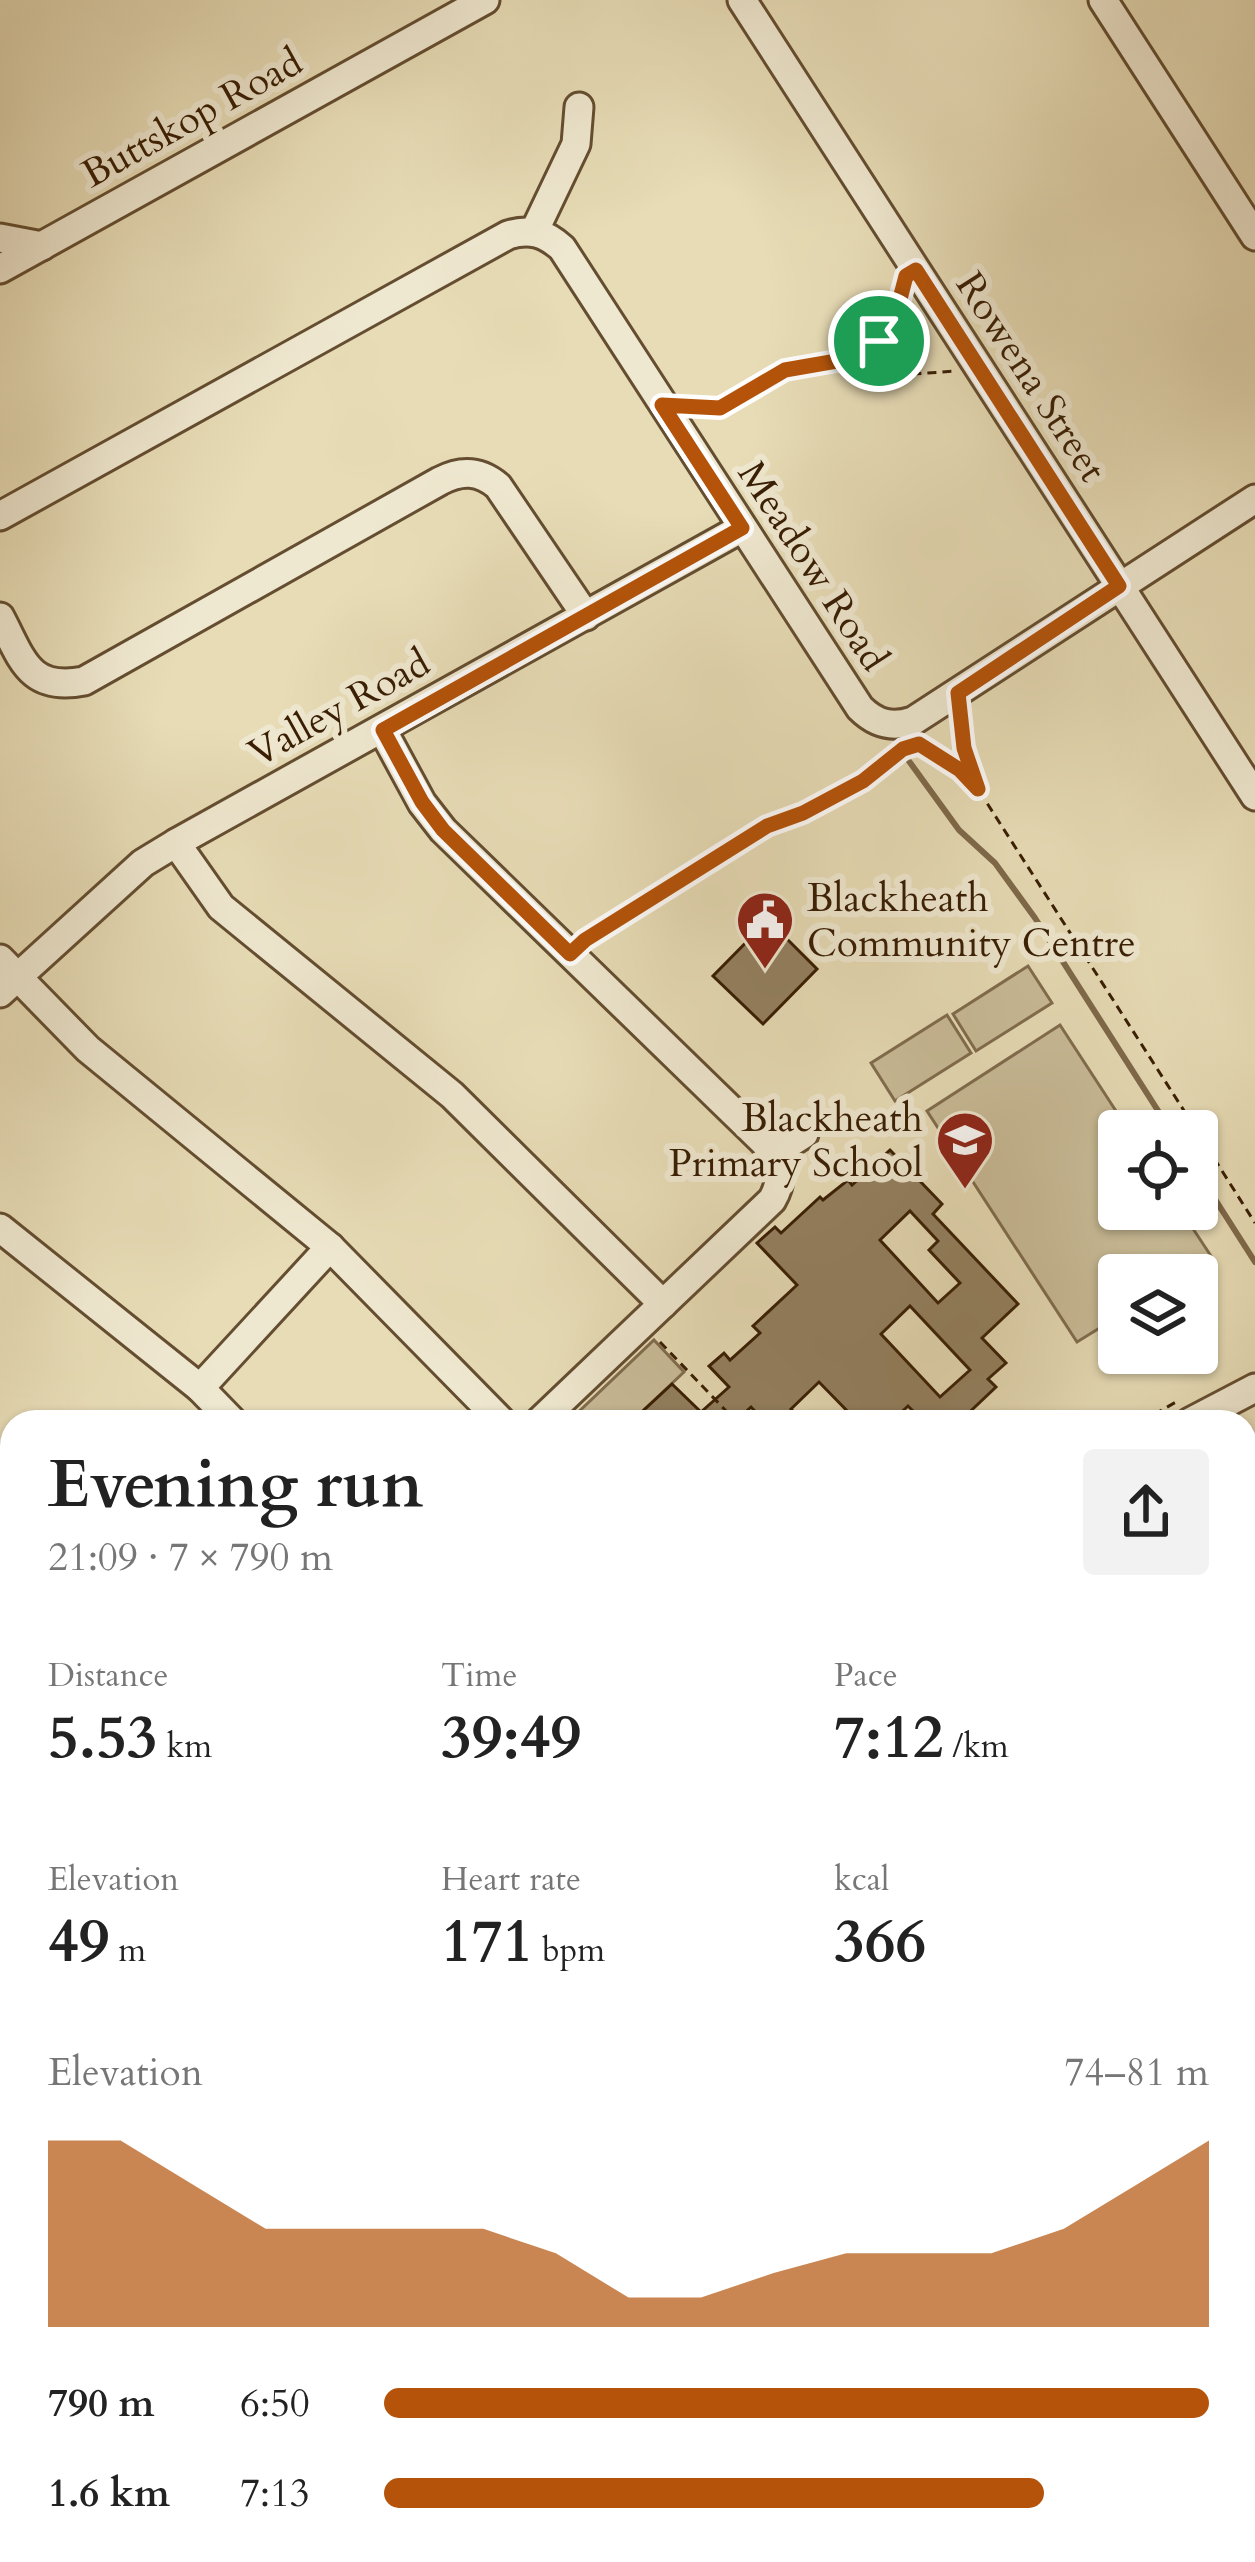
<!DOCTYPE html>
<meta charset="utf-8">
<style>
body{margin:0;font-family:Cardo,serif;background:#f2f2f2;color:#222;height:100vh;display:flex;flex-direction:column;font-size:45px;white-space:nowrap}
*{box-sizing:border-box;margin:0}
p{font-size:39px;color:#767676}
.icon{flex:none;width:66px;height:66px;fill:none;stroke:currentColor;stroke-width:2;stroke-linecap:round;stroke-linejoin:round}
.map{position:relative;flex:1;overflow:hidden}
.details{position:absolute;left:0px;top:1410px;width:1257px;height:1152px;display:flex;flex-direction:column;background:#fff;border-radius:36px 36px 0 0;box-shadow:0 3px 9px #0004}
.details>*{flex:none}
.fabs{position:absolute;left:1098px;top:1110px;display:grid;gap:24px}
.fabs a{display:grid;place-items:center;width:120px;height:120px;border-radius:12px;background:#fff;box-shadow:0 3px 9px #0004;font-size:60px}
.pin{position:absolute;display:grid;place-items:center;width:102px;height:102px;color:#fff;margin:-51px;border:6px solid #fff;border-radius:50%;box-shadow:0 3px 12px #0007}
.round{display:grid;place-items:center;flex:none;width:126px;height:126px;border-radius:12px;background:#f2f2f2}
.summary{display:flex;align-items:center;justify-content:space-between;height:204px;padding:0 48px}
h1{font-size:66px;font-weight:700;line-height:90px}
.stats{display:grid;grid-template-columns:repeat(3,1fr);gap:18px;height:204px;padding:12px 48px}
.stats div{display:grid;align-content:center}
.stats b{font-size:60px;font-weight:700}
.stats small{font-size:33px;font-weight:400}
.stats p{font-size:33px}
.chart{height:336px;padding:24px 48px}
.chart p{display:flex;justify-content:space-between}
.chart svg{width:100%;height:216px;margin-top:12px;fill:#b45309;opacity:.7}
ul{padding:0 48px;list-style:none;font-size:39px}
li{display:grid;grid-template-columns:192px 144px 1fr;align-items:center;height:90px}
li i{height:30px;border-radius:15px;background:#b45309}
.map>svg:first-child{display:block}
</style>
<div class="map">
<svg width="1255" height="2562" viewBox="0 0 1255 2562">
<rect width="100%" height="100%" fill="#e7dcb6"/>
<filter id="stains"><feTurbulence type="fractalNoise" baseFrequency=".00167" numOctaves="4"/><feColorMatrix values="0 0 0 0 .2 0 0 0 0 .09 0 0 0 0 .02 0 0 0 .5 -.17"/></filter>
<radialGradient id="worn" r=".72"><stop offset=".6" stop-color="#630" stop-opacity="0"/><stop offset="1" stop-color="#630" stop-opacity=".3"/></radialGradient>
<g fill="#c9bc98" stroke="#806c4e" stroke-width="3">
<path d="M 1028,966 L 1052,1003 L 976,1051 L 953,1014 Z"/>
<path d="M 947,1015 L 971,1053 L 895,1101 L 871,1063 Z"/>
<path d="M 1060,1025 L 1129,1131 L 1119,1131 L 1119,1209 L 1180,1209 L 1211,1256 L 1182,1275 L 1119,1275 L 1119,1316 L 1077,1342 L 927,1111 Z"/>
<path d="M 654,1340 L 684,1372 L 631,1422 L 611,1422 L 602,1412 L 591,1422 L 568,1422 Z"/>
<path d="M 744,2550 L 1049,2550 L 1046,2562 L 748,2562 Z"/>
</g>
<path fill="#ac9b79" stroke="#7e694a" stroke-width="3" d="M 0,2228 L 12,2228 L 12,2322 L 0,2325 Z"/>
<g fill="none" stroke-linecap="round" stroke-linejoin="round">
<g stroke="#7e694a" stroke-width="6">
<path d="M 906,757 L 959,830 L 995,863 L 1035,918 L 1171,1131"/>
<path d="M 1197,1171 L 1255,1262"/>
</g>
</g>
<g fill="#938060" stroke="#381d03" stroke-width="3" fill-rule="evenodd">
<path d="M 768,920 L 817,969 L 763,1024 L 713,976 Z"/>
<path d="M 890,1150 L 942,1204 L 933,1214 L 1018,1304 L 982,1338 L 1006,1363 L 988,1379 L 996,1387 L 959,1422 L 924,1422 L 908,1406 L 891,1422 L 858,1422 L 819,1382 L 791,1409 L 803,1422 L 765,1422 L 751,1407 L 735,1422 L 631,1422 L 672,1384 L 701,1412 L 729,1387 L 709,1366 L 724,1353 L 730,1360 L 760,1333 L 753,1326 L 797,1285 L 757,1243 L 775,1227 L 781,1233 L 820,1197 L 823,1200 L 848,1180 L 852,1185 ZM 910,1211 L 938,1241 L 929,1250 L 960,1283 L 938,1303 L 880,1240 ZM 910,1306 L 970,1370 L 940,1397 L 881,1334 Z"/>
</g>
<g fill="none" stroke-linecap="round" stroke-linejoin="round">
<g stroke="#644d30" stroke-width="33">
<g id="minor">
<path d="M 742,0 L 1255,796"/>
<path d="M 1103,0 L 1255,236"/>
<path d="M 534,232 L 576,144 L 579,107"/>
<path d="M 0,238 L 42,246"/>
<path d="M 0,269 L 485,0"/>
<path d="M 0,516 L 508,235 C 530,228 545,233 562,248 L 860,708 C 876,724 892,728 913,721 L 1255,499"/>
<path d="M 0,617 C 22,658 28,692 84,681 L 440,481 C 461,470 479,470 498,486 L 586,616"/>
<path d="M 383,731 L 422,803 L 443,830 L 764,1142 C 779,1162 785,1178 772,1200 L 539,1422"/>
<path d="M 176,843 L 221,907 L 452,1095 L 663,1304"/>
<path d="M 0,959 L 88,1049 L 330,1247 L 502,1422"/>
<path d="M 0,993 L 143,863 L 176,843 L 742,528"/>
<path d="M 773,1154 L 804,1134"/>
<path d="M 0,1228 L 200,1388 L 233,1422"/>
<path d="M 200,1388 L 330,1247"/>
<path d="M 1190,1422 L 1255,1388"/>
<path d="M 0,1467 L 12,1477"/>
<path d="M 1245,1512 L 1255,1530"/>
<path d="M 0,1713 L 12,1723"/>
<path d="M 1245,1981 L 1255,1982"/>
<path d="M 1245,2126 L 1255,2111"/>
<path d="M 0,2128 L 12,2120"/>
<path d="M 1245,2157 L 1255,2165"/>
<path d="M 1245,2349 L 1255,2351"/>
<path d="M 1245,2517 L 1255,2519"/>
<path d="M 0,2530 L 12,2532"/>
<path d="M 59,2550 L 83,2562"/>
<path d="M 551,2550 L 554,2562"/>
<path d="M 737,2550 L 741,2562"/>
<path d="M 367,2562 L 370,2550"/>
<path d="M 1053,2562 L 1056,2550"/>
</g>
</g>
<g stroke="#381d03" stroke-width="3" stroke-dasharray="9 6" stroke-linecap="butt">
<path d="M 855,360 C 883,380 922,373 956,371"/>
<path d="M 694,406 C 744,409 748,382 787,369 C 847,350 879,373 901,293"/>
<path d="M 961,719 L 964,748 L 978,789 L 1197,1131"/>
<path d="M 921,745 L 960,769 L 975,786"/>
<path d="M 590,937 C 648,901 705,858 766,827 C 812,803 870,789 902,747"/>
<path d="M 1198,1133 L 1255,1223"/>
<path d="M 660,1342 L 730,1415"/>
<path d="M 742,1416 L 748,1422"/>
<path d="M 1141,1422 L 1176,1402"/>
<path d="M 0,2214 L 12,2213"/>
<path d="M 0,2381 L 12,2379"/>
<path d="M 806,2550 L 826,2550"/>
</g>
<use href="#minor" stroke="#efe8d0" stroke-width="27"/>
</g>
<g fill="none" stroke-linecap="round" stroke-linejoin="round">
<g stroke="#fff" stroke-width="24">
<path id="route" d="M 916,270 L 1119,586 L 958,693 L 964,748 L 978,789 L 960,770 L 919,744 L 903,749 L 863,781 L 803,813 L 767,826 L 585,940 L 570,954 L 443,830 L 422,802 L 383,730 L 742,528 L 662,405 L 720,408 L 785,370 L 854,358 L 879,341 L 896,314 L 906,276 Z"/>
</g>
<use href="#route" stroke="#b45309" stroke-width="15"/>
</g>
<defs>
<g id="civic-pin" transform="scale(3)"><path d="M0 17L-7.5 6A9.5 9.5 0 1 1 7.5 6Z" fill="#8f2418" stroke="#efe8d0"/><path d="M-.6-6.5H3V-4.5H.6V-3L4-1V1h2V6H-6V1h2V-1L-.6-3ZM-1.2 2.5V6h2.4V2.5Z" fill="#fff"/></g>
<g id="school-pin" transform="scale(3)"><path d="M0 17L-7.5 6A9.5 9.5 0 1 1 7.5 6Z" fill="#8f2418" stroke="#efe8d0"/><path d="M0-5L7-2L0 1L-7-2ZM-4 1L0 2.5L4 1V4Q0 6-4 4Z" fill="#fff"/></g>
</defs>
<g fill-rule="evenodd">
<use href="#civic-pin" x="765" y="920"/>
<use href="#school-pin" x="965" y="1140"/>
</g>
<g text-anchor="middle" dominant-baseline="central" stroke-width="12" stroke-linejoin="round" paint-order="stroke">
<g font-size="39" fill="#381d03" stroke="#efe8d0">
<text transform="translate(192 118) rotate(-29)">Buttskop Road</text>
<text transform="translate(1031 377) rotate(57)">Rowena Street</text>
<text transform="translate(813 566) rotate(57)">Meadow Road</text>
<text transform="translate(339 708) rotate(-29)">Valley Road</text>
</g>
<g font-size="39" fill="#381d03" stroke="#efe8d0" text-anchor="start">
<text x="807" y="898">Blackheath<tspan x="807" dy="45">Community Centre</tspan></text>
<text x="923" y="1118" text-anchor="end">Blackheath<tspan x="923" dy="45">Primary School</tspan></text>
</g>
</g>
<rect width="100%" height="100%" filter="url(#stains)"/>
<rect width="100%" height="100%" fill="url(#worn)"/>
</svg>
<div class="fabs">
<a><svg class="icon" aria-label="locate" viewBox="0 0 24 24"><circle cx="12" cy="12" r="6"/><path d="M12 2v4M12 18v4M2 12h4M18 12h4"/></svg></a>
<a><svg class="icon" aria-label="layers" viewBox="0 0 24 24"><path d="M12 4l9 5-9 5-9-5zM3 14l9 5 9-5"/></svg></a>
</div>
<div class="pin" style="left:879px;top:341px;background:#1e9e55"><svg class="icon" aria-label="arrive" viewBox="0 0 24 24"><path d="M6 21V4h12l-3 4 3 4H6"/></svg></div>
<section class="details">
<div class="summary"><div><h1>Evening run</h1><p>21:09 · 7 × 790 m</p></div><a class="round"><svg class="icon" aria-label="share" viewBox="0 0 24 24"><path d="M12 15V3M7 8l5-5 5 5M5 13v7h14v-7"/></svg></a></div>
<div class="stats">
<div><p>Distance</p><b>5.53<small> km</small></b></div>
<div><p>Time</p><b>39:49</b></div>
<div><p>Pace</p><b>7:12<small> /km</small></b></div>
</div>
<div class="stats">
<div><p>Elevation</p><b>49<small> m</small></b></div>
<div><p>Heart rate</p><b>171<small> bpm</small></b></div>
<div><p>kcal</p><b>366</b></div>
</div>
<div class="chart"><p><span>Elevation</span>74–81 m</p>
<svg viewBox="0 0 160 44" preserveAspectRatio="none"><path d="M0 44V6L10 6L20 15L30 24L40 24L50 24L60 24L70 29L80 38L90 38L100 33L110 29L120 29L130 29L140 24L150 15L160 6V44z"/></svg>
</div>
<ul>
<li><b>790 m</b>6:50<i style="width:100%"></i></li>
<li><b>1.6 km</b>7:13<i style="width:80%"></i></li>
</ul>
</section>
</div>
